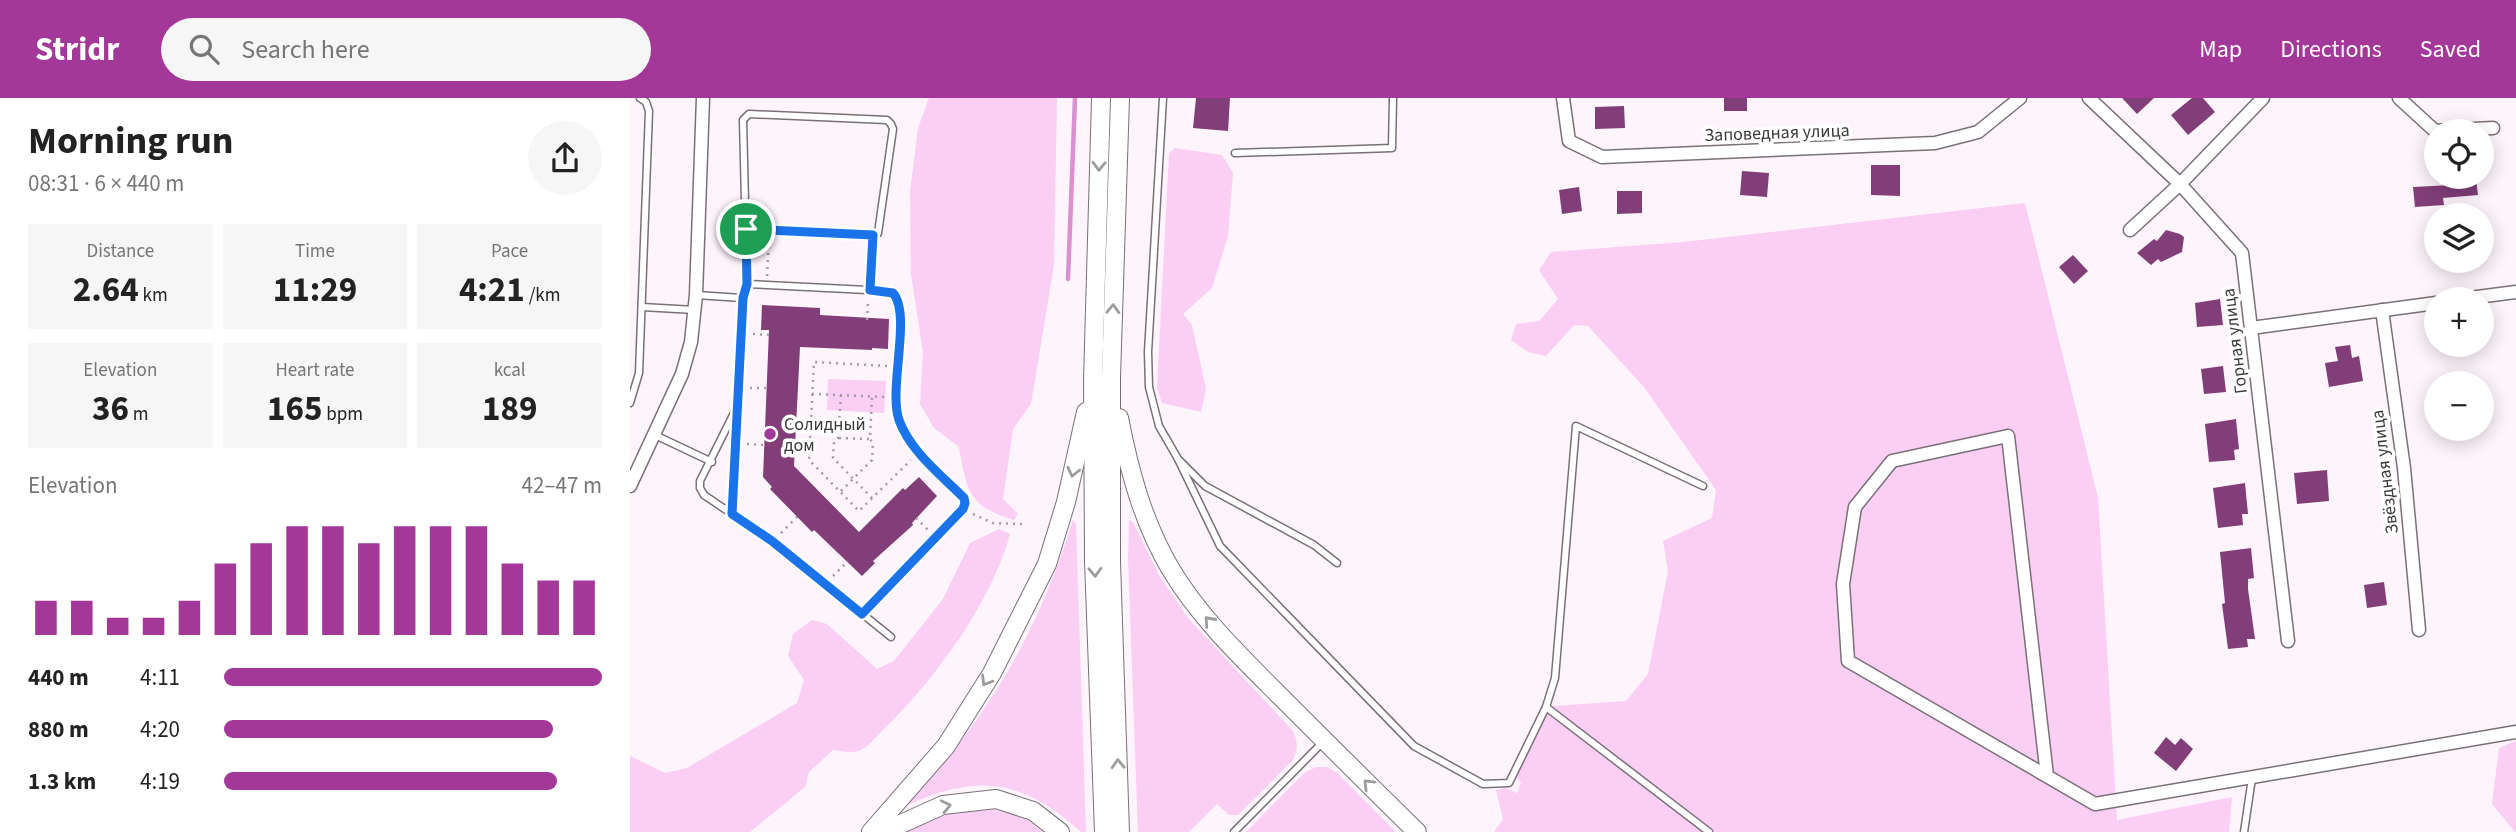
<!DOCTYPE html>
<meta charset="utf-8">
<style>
body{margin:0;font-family:"Source Sans 3",sans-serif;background:#f6f6f6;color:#222;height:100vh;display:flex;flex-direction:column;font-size:26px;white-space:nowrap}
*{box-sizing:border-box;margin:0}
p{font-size:23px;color:#767676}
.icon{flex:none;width:38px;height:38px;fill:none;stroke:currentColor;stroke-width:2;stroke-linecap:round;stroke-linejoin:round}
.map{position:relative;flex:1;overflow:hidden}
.panel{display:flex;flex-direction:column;background:#fff;width:630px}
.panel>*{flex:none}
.controls{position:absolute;left:1794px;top:21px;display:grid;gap:14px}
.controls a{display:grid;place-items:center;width:70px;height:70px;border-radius:50%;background:#fff;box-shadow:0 4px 18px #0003;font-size:35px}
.pin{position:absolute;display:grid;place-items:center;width:60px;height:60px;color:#fff;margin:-30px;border:4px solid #fff;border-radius:50%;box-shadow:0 2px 7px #0007}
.round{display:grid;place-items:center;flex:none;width:74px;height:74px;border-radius:37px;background:#f6f6f6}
.summary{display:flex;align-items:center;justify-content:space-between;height:119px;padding:0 28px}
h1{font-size:38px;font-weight:700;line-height:52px}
.figures{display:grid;grid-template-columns:repeat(3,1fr);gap:10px;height:119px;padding:7px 28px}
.figures div{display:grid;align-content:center;border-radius:0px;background:#f6f6f6;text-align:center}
.figures b{font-size:35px;font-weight:700}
.figures small{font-size:19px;font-weight:400}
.figures p{font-size:19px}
.chart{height:196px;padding:14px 28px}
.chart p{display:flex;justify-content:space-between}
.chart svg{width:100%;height:126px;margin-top:7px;stroke:#a43898;stroke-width:6}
ul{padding:0 28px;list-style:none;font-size:23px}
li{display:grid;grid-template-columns:112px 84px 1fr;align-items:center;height:52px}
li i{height:18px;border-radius:9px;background:#a43898}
header{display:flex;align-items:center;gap:42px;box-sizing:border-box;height:98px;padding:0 35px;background:#a43898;color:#fff}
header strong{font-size:33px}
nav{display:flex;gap:38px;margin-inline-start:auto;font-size:24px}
.search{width:490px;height:63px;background:#f6f6f6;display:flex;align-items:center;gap:18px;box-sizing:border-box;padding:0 24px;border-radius:38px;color:#767676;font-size:26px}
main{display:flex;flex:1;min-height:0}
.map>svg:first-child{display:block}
</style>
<header>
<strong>Stridr</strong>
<div class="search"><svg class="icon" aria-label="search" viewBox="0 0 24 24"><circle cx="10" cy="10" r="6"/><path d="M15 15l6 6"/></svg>Search here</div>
<nav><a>Map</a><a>Directions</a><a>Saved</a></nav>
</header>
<main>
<section class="panel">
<div class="summary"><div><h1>Morning run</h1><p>08:31 · 6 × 440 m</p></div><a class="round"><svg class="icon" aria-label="share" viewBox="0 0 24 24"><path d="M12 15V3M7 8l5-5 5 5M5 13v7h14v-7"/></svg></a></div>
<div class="figures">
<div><p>Distance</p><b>2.64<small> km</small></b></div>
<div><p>Time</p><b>11:29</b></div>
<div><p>Pace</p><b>4:21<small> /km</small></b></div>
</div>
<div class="figures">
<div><p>Elevation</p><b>36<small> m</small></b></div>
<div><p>Heart rate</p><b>165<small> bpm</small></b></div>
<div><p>kcal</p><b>189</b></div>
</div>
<div class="chart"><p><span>Elevation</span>42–47 m</p>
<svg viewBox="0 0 160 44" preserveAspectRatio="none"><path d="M5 44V32M15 44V32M25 44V38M35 44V38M45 44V32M55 44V19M65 44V12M75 44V6M85 44V6M95 44V12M105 44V6M115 44V6M125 44V6M135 44V19M145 44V25M155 44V25"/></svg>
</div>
<ul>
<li><b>440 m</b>4:11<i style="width:100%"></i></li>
<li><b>880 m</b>4:20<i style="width:87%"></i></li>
<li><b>1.3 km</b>4:19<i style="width:88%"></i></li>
</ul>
</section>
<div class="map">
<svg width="1886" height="734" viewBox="0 0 1886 734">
<rect width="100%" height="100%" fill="#fef4fc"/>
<g fill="#fbcef3">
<path d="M 299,0 L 427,0 L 424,167 L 401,306 L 383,331 L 373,401 L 388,416 L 384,422 C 338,408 337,393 329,349 L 304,330 L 290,306 L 293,254 L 281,176 L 280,94 L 288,30 Z"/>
<path d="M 545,50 L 592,57 L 603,75 L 598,138 L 582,190 L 553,216 L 562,227 L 576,291 L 571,314 L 532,305 L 527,290 L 539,55 Z"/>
<path d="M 1395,105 L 1468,400 L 1487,722 L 1602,699 L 1599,734 L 864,734 L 873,721 L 866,692 L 875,690 L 887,695 L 891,685 L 884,677 L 887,667 L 897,660 L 896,640 L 924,608 L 996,603 L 1018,576 L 1038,473 L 1033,443 L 1082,420 L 1086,392 L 1014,289 L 958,228 L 944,227 L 916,258 L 898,254 L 881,242 L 886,226 L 909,223 L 928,201 L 909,172 L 921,154 L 1053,144 Z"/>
<path d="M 198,281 L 256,283 L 254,315 L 197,312 Z"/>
<path d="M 443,422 L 446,426 L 456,734 L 451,734 C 394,682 349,675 280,706 L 276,705 C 359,621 408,534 443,422 Z"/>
<path d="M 499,422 L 503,424 L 529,477 L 558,520 L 663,633 C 668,644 668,651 663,662 L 608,717 L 599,717 L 587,706 L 559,734 L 508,734 L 498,461 Z"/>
<path d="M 369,431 L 380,436 C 362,503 306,580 257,628 C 249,635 242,645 234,650 C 224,657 213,653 203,652 L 179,674 L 175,689 L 120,734 L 0,734 L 0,658 L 35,675 L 57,670 L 167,605 L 174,582 L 158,558 L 163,536 L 182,522 L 197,526 L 247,571 L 264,563 L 313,501 L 340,445 Z"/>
<path d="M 1886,643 L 1886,734 L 1885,734 L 1862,706 L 1869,650 Z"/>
<path d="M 686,669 L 698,669 L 707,675 L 766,734 L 616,734 L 674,675 Z"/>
<path d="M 362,711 L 396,721 L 413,734 L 277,734 L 317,716 Z"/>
</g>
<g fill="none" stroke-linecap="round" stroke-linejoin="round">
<path stroke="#db91d0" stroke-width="4.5" d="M 438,181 L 445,0"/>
</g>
<g fill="#813e78">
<path d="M 566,0 L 600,0 L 598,33 L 563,30 Z"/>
<rect x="1094" y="0" width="23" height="13"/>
<path d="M 1492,0 L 1524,0 L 1507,16 Z"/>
<path d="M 1562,0 L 1573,0 L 1585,14 L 1558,37 L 1541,17 Z"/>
<path d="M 994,8 L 995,30 L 965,31 L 965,9 Z"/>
<path d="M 1241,67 L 1270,67 L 1270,98 L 1241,97 Z"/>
<path d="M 1112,73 L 1139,75 L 1137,99 L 1110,97 Z"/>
<path d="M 1846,81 L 1848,97 L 1813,100 L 1814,107 L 1785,109 L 1783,89 L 1822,87 L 1821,83 Z"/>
<path d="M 949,89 L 952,113 L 932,116 L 929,92 Z"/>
<path d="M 987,93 L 1012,93 L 1012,115 L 987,116 Z"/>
<path d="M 1536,132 L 1550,136 L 1554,139 L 1552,154 L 1531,164 L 1528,161 L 1521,167 L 1507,155 L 1524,141 L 1527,143 Z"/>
<path d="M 1443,157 L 1458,173 L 1444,186 L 1429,169 Z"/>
<path d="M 1590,201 L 1593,227 L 1567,229 L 1565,205 Z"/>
<path d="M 132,207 L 190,210 L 190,217 L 259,221 L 258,251 L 242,250 L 242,252 L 170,249 L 164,368 L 229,434 L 273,390 L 275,392 L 289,379 L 307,398 L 282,425 L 283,427 L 243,463 L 245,465 L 232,478 L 184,432 L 182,434 L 140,391 L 142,389 L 133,379 L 139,232 L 131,232 Z"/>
<path d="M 1720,247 L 1722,260 L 1729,258 L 1733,283 L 1699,289 L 1695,265 L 1708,263 L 1705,249 Z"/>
<path d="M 1593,268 L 1596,294 L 1574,296 L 1571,271 Z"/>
<path d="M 1606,321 L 1609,351 L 1604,352 L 1605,362 L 1579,364 L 1575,326 Z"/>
<path d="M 1697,372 L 1699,403 L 1667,406 L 1664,375 Z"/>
<path d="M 1615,385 L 1618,416 L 1612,416 L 1613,427 L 1588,430 L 1583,390 Z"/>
<path d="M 1621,450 L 1624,480 L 1618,481 L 1618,491 L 1625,541 L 1617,541 L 1618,549 L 1598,551 L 1592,506 L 1595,505 L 1590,454 Z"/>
<path d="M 1754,484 L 1757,507 L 1737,510 L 1734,487 Z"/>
<path d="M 1536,639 L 1545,647 L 1551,640 L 1563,651 L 1546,673 L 1524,655 Z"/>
</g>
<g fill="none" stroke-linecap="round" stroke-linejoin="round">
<g stroke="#7a7178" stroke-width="9">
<g id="lane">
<path d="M 533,0 L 518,254 L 519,289 L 529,328 L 548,361 L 575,388 L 684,447 L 707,465"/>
<path d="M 605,55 L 762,50 L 763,0"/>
<path d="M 117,186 L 257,193 C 262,195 266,196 268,203 C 276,227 266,273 266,300 C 267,344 305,371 334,400 L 336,406 L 333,411 L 232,516"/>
<path d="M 66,197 L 112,200"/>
<path d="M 12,209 L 65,212"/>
<path d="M 0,305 L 9,275 L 19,13 L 16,4 L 10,0"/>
<path d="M 105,313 L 70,383 L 70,390 L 74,397 L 142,443 L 261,539"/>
<path d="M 25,337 L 82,364"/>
<path d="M 548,361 L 590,448 L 784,648 L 853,686 L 879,685 L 916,609 L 925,580 L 946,328 L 1073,388"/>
<path d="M 102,416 L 112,200 L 117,186 L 113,22 L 119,16 L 257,22 L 261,26 L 263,31 L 248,135 L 116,131"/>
<path d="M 916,609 L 1079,734"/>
<path d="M 604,734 L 693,644"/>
<path d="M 1614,734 L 1622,680"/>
</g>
</g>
<g stroke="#7a7178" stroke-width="15">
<g id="street">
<path d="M 933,0 L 939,43 L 972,59 L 1305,45 L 1348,34 L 1390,0"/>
<path d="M 1459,0 L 1550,86 L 1612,155 L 1658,543"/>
<path d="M 1769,0 L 1805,33 L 1863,30"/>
<path d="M 1500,132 L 1550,86 L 1633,0"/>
<path d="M 1832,201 L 1886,194"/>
<path d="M 1752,212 L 1774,370 L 1789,532"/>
<path d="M 1621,230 L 1806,205"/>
<path d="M 0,388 L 52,276 L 61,244 L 66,197 L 73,0"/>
<path d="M 1417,678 L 1378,338 L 1262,363 L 1225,409 L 1213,486 L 1218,563 L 1465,706 L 1886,634"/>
</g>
</g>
<g stroke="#7a7178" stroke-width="20">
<g id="secondary">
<path d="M 471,0 L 463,283 L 464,463 L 474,734"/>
<path d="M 489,320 C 499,372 513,424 540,470 C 569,519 611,559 651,599 C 696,644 741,689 787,734"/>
<path d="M 241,734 L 316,648 L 362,575 L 417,466 L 436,404 L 456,314"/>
<path d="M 253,734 L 313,707 L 366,701 L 403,713 L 430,734"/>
<path d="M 490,734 L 481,464 L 481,279 L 490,0"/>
</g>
</g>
<g stroke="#a39ca2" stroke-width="2.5" stroke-dasharray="2 5" stroke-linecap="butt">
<path d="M 137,178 L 139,142"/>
<path d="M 241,182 L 242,147"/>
<path d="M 237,222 L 238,204"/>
<path d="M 123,236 L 140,237"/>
<path d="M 257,268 L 184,264 L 179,362 L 229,413 L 281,362"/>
<path d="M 120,290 L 138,290"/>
<path d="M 182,296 L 256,299"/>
<path d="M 211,297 L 208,340 L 204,344 L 203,360 L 242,400"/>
<path d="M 209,340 L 240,341"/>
<path d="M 117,346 L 135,347"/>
<path d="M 211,393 L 242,362 L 243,345 L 240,341 L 242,298"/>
<path d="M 343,416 L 363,425 L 393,426"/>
<path d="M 286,420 L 299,433"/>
<path d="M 151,435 L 168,418"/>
<path d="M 203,478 L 218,463"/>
</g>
<use href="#lane" stroke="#fff" stroke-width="6"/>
<use href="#street" stroke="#fff" stroke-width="12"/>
<use href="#secondary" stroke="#fff" stroke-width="18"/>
</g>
<defs><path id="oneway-chevron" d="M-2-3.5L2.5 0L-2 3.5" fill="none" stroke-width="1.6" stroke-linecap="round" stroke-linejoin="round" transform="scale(1.75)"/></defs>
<g stroke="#9e9c9e">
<use href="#oneway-chevron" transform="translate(469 68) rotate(92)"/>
<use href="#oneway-chevron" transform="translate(483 211) rotate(-88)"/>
<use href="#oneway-chevron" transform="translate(443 374) rotate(103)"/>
<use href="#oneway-chevron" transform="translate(465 474) rotate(88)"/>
<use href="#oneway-chevron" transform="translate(579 523) rotate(-132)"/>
<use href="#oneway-chevron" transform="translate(356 583) rotate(121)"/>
<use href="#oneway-chevron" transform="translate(488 666) rotate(-92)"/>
<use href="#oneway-chevron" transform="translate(738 686) rotate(-135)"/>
<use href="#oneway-chevron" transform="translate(316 708) rotate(-13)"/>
</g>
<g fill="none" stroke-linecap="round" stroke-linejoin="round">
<g stroke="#fff" stroke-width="14">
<path id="route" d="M 116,131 L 243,137 L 240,192 L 263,195 C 282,217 258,290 269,322 C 280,353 311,377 334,400 L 335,405 L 333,411 L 232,516 L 142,443 L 102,416 L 113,200 L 117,186 Z"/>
</g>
<use href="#route" stroke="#1a73e8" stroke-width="9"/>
</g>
<circle fill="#a43898" stroke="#fff" stroke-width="2.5" cx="140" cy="336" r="7"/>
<g text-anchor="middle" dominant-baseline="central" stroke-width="7" stroke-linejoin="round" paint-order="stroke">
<g font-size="18" fill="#3d393d" stroke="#fff">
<text transform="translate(1147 35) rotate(-2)">Заповедная улица</text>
<text transform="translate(1605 243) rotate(-97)">Горная улица</text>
<text transform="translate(1755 374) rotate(-97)">Звёздная улица</text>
</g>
<g font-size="18" fill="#3d393d" stroke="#fff" text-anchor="start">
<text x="154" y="326">Солидный<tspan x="154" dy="21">дом</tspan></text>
</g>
</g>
</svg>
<div class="controls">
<a><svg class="icon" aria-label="locate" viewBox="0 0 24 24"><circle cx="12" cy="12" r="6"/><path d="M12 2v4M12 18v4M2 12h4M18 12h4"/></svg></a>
<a><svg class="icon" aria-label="layers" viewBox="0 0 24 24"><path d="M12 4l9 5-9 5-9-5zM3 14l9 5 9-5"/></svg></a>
<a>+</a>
<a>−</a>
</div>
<div class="pin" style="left:116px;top:131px;background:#1e9e55"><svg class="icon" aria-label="arrive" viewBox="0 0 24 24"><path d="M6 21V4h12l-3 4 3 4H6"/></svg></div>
</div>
</main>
